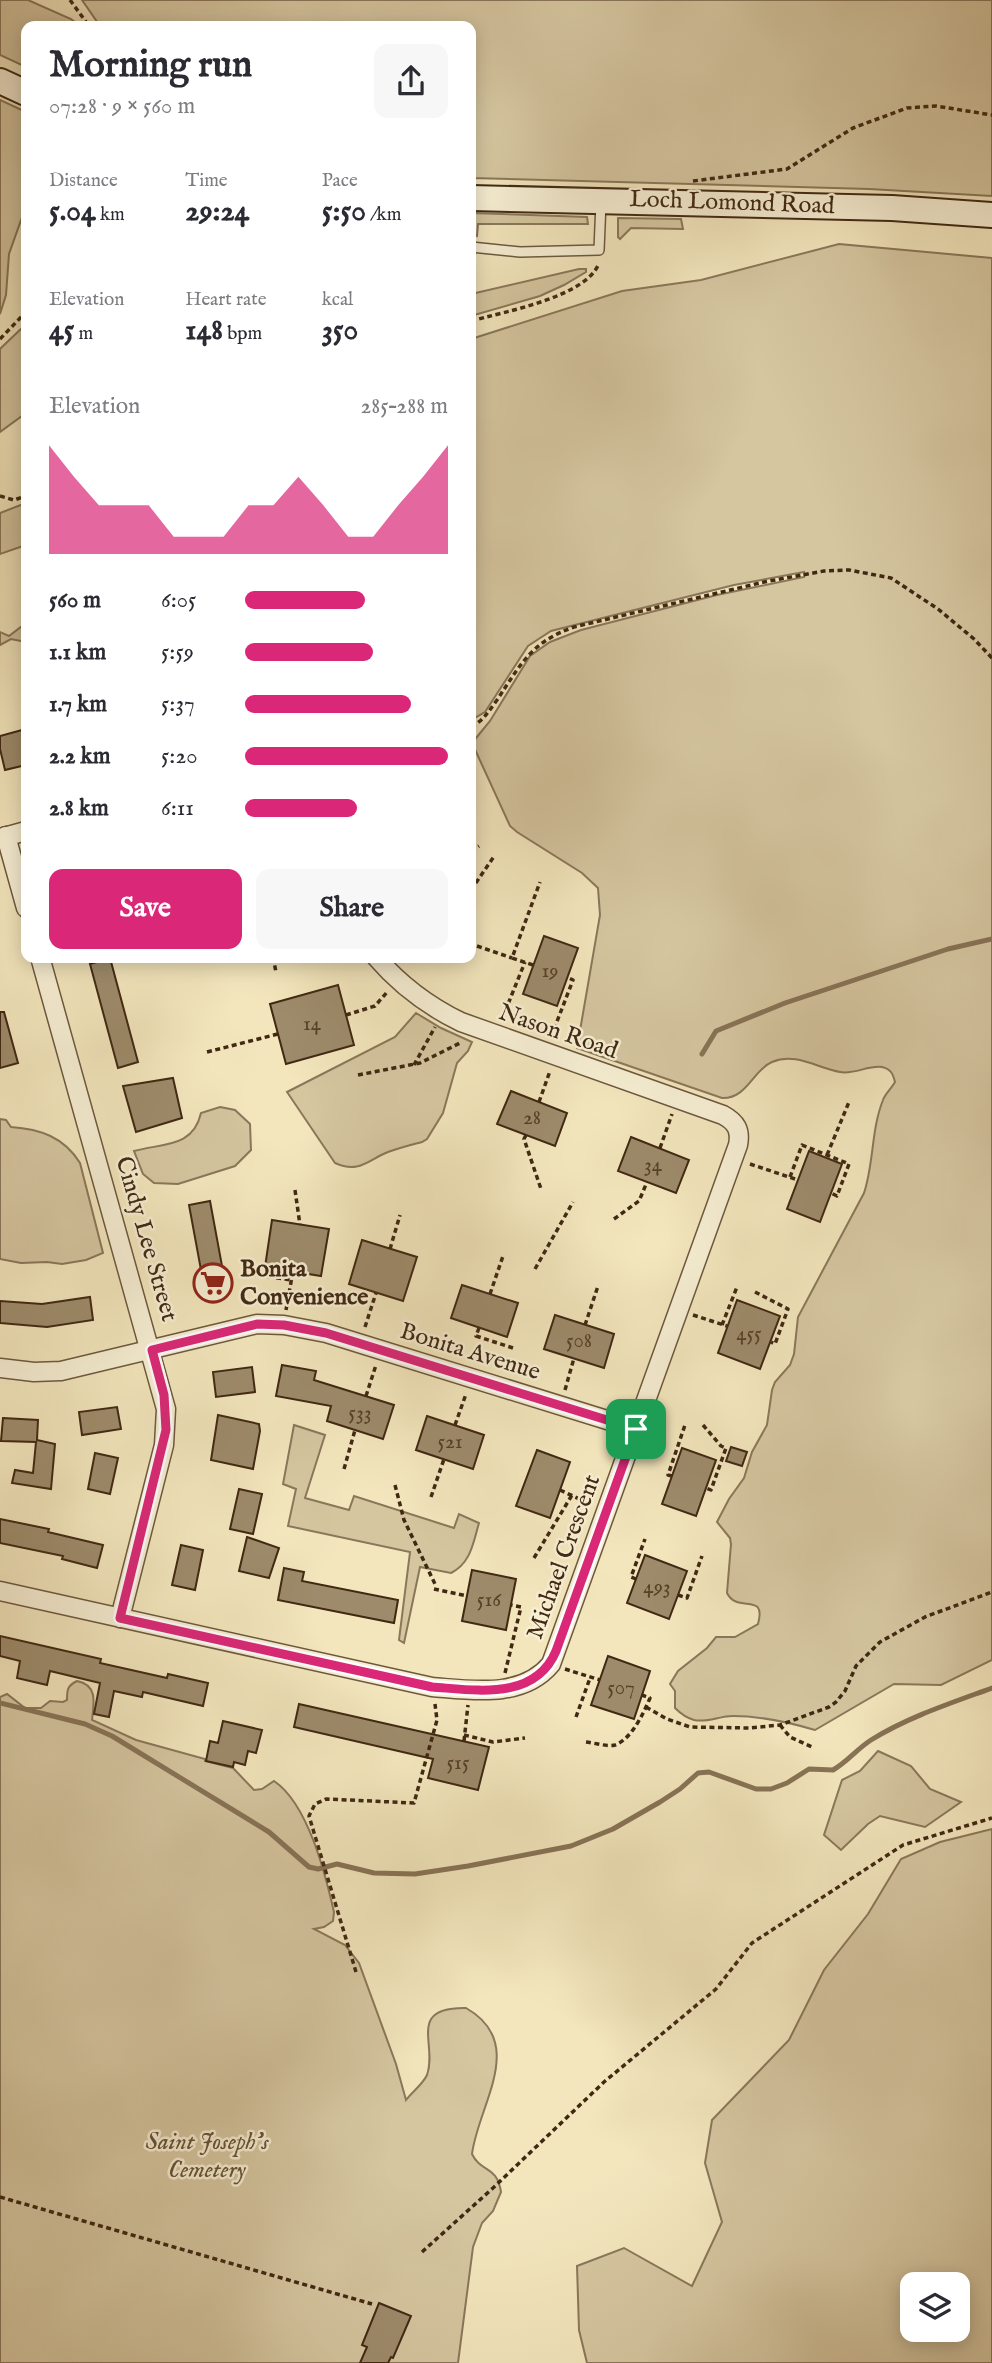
<!DOCTYPE html>
<meta charset="utf-8">
<style>
body{margin:0;font-family:"IM FELL English",serif;background:#f7f7f7;color:#2b2b33;height:100vh;display:flex;flex-direction:column;font-size:26px;white-space:nowrap}
*{box-sizing:border-box;margin:0}
p{font-size:23px;color:#7c7c81}
.icon{flex:none;width:38px;height:38px;fill:none;stroke:currentColor;stroke-width:2;stroke-linecap:round;stroke-linejoin:round}
.map{position:relative;flex:1;overflow:hidden}
.side{position:absolute;left:21px;top:21px;width:455px;height:942px;display:flex;flex-direction:column;background:#fff;border-radius:14px;box-shadow:0 4px 18px #0003}
.side>*{flex:none}
.fabs{position:absolute;left:900px;top:2272px;display:grid;gap:14px}
.fabs a{display:grid;place-items:center;width:70px;height:70px;border-radius:14px;background:#fff;box-shadow:0 4px 18px #0003;font-size:35px}
.pin{position:absolute;display:grid;place-items:center;width:60px;height:60px;color:#fff;margin:-30px;border-radius:14px;box-shadow:0 4px 10px #0006}
.round{display:grid;place-items:center;flex:none;width:74px;height:74px;border-radius:14px;background:#f7f7f7}
.summary{display:flex;align-items:center;justify-content:space-between;height:119px;padding:0 28px}
h1{font-size:38px;font-weight:700;line-height:52px}
.figures{display:grid;grid-template-columns:repeat(3,1fr);gap:10px;height:119px;padding:7px 28px}
.figures div{display:grid;align-content:center}
.figures b{font-size:30px;font-weight:700}
.figures small{font-size:19px;font-weight:400}
.figures p{font-size:19px}
.chart{height:196px;padding:14px 28px}
.chart p{display:flex;justify-content:space-between}
.chart svg{width:100%;height:126px;margin-top:7px;fill:#db2777;opacity:.7}
.primary-button{display:flex;gap:14px;margin-top:auto;padding:14px 28px}
.primary-button a{flex:1;height:80px;border-radius:14px;background:#db2777;color:#fff;font-size:28px;font-weight:700;line-height:80px;text-align:center}
.primary-button a+a{background:#f7f7f7;color:#2b2b33}
ul{padding:0 28px;list-style:none;font-size:23px}
li{display:grid;grid-template-columns:112px 84px 1fr;align-items:center;height:52px}
li i{height:18px;border-radius:9px;background:#db2777}
.map>svg:first-child{display:block}
</style>
<div class="map">
<svg width="992" height="2363" viewBox="0 0 992 2363">
<rect width="100%" height="100%" fill="#f3e6bd"/>
<filter id="stains"><feTurbulence type="fractalNoise" baseFrequency=".00286" numOctaves="4"/><feColorMatrix values="0 0 0 0 .2 0 0 0 0 .09 0 0 0 0 .02 0 0 0 .5 -.17"/></filter>
<radialGradient id="worn" r=".72"><stop offset=".6" stop-color="#630" stop-opacity="0"/><stop offset="1" stop-color="#630" stop-opacity=".3"/></radialGradient>
<g fill="#d5c6a0" stroke="#8a775a" stroke-width="2" fill-rule="evenodd">
<path d="M 0,0 L 28,0 L 71,19 L 80,26 L 26,26 L 26,67 L 0,55 Z"/>
<path d="M 82,0 L 992,0 L 992,196 L 869,189 L 471,178 L 471,26 L 100,26 Z"/>
<path d="M 0,100 L 26,112 L 26,206 L 9,254 L 6,295 L 0,314 Z"/>
<path d="M 471,213 L 587,217 L 588,224 L 478,224 L 477,236 L 471,235 Z"/>
<path d="M 618,218 L 681,219 L 683,229 L 631,228 L 620,239 L 618,237 Z"/>
<path d="M 839,244 L 992,258 L 992,1660 L 941,1685 L 894,1684 L 815,1730 C 788,1722 761,1716 733,1716 C 719,1716 707,1723 694,1720 C 687,1718 680,1713 675,1708 L 675,1691 L 670,1684 L 678,1671 L 707,1648 L 716,1637 L 735,1637 L 758,1624 C 767,1591 737,1614 727,1593 L 731,1544 L 730,1538 L 717,1522 L 729,1499 L 744,1478 L 752,1452 L 767,1425 L 772,1390 L 775,1382 L 790,1365 L 794,1354 L 798,1317 L 864,1193 C 874,1163 871,1130 883,1100 C 885,1094 891,1089 895,1082 C 893,1074 891,1069 882,1067 C 868,1065 854,1075 840,1072 C 817,1068 796,1052 772,1062 C 753,1070 747,1099 722,1098 L 577,1048 L 600,915 L 598,888 L 582,873 L 517,832 L 510,826 L 472,743 L 490,721 L 530,656 L 550,642 L 581,630 L 717,595 L 804,577 L 804,572 L 734,585 L 551,631 L 528,646 L 485,712 L 471,720 L 471,339 L 622,291 L 701,280 Z"/>
<path d="M 579,269 L 586,269 L 586,272 L 564,285 L 540,296 L 471,316 L 471,294 Z"/>
<path d="M 26,324 L 26,413 L 0,432 L 0,349 Z"/>
<path d="M 26,503 L 26,545 L 0,554 L 0,513 Z"/>
<path d="M 26,623 L 26,642 L 11,639 L 0,645 L 0,632 L 9,636 Z"/>
<path d="M 416,1013 L 441,1028 L 472,1042 L 468,1051 L 457,1063 L 443,1113 L 427,1139 L 422,1142 C 411,1145 399,1148 388,1152 C 368,1160 359,1174 335,1163 L 287,1092 L 395,1037 Z"/>
<path d="M 220,1107 L 235,1110 L 250,1124 L 251,1150 L 235,1166 L 178,1184 L 154,1183 L 143,1174 L 134,1151 C 163,1143 193,1148 201,1113 Z"/>
<path d="M 0,1119 L 6,1120 L 11,1127 C 40,1129 64,1137 80,1163 L 103,1253 L 86,1260 L 62,1264 L 47,1262 L 21,1263 L 0,1259 Z"/>
<path d="M 294,1425 L 325,1435 L 305,1498 L 349,1510 L 354,1496 L 454,1528 L 459,1514 L 479,1523 C 473,1543 471,1563 451,1573 L 420,1567 L 404,1643 L 399,1640 L 410,1552 L 288,1526 L 296,1489 L 283,1484 Z"/>
<path d="M 77,1681 C 98,1685 94,1703 92,1720 L 136,1740 L 205,1759 L 205,1761 L 233,1768 L 254,1790 L 262,1789 L 274,1781 C 308,1804 325,1873 334,1912 L 333,1921 L 324,1927 L 314,1929 L 345,1945 L 359,1963 L 396,2064 L 406,2100 C 412,2092 423,2084 427,2075 C 438,2045 406,2007 466,2008 C 528,2043 478,2105 472,2154 C 481,2173 497,2165 501,2192 L 493,2211 L 482,2223 L 473,2247 L 458,2363 L 0,2363 L 0,1697 L 7,1694 L 25,1708 L 41,1708 L 50,1701 L 63,1702 L 67,1700 C 67,1690 67,1686 77,1681 Z"/>
<path d="M 878,1751 L 911,1766 L 930,1789 L 961,1802 L 925,1827 L 880,1816 L 868,1824 L 841,1850 L 824,1835 L 842,1780 L 860,1771 Z"/>
<path d="M 992,1829 L 992,2363 L 587,2363 L 579,2330 L 577,2266 L 624,2248 L 692,2286 L 722,2222 L 705,2163 L 712,2120 L 789,2040 L 824,1970 L 868,1914 L 901,1859 L 940,1842 ZM 912,2284 L 957,2284 L 957,2329 L 912,2329 Z"/>
</g>
<g fill="none" stroke-linecap="round" stroke-linejoin="round">
<g stroke="#877356" stroke-width="5">
<path d="M 702,1054 L 716,1031 L 785,1003 L 948,949 L 992,939"/>
<path d="M 0,1703 L 85,1724 L 112,1736 L 269,1832 L 309,1867 L 318,1869 L 337,1864 L 374,1873 L 415,1874 L 468,1866 L 571,1846 L 613,1829 L 660,1802 L 680,1789 L 698,1773 L 709,1772 L 756,1789 L 771,1789 L 787,1783 L 809,1769 L 833,1770 C 847,1762 857,1749 871,1740 C 908,1717 951,1703 992,1688"/>
</g>
</g>
<g fill="#9d8b6b" stroke="#402813" stroke-width="2">
<path d="M 22,730 L 26,748 L 26,765 L 5,770 L 0,749 L 0,736 Z"/>
<path d="M 544,936 L 578,948 L 557,1006 L 523,994 Z"/>
<path d="M 110,958 L 138,1062 L 118,1068 L 90,964 Z"/>
<path d="M 338,985 L 354,1045 L 286,1064 L 270,1004 Z"/>
<path d="M 0,1012 L 4,1012 L 18,1063 L 0,1068 Z"/>
<path d="M 173,1078 L 182,1118 L 136,1132 L 123,1086 Z"/>
<path d="M 511,1091 L 567,1113 L 555,1146 L 497,1124 Z"/>
<path d="M 631,1137 L 689,1160 L 676,1193 L 618,1171 Z"/>
<path d="M 809,1151 L 842,1164 L 820,1222 L 787,1209 Z"/>
<path d="M 210,1201 L 227,1293 L 206,1297 L 189,1205 Z"/>
<path d="M 272,1220 L 329,1229 L 321,1276 L 265,1267 Z"/>
<path d="M 362,1240 L 417,1257 L 403,1301 L 349,1284 Z"/>
<path d="M 462,1285 L 518,1303 L 507,1337 L 451,1318 Z"/>
<path d="M 90,1297 L 93,1320 L 47,1327 L 0,1323 L 0,1301 L 42,1304 Z"/>
<path d="M 737,1300 L 780,1316 L 760,1369 L 718,1353 Z"/>
<path d="M 555,1315 L 614,1334 L 604,1368 L 544,1349 Z"/>
<path d="M 282,1365 L 316,1371 L 314,1380 L 394,1405 L 383,1439 L 327,1421 L 331,1406 L 276,1396 Z"/>
<path d="M 252,1367 L 255,1392 L 216,1397 L 213,1372 Z"/>
<path d="M 117,1407 L 121,1429 L 82,1435 L 79,1412 Z"/>
<path d="M 218,1415 L 259,1424 L 260,1431 L 253,1469 L 211,1460 Z"/>
<path d="M 427,1416 L 484,1435 L 473,1469 L 416,1450 Z"/>
<path d="M 3,1418 L 38,1420 L 37,1440 L 55,1444 L 51,1489 L 12,1483 L 15,1470 L 33,1473 L 36,1442 L 1,1441 Z"/>
<path d="M 731,1447 L 747,1452 L 742,1466 L 726,1461 Z"/>
<path d="M 682,1448 L 716,1460 L 696,1516 L 662,1504 Z"/>
<path d="M 537,1450 L 570,1462 L 550,1518 L 516,1506 Z"/>
<path d="M 95,1453 L 118,1458 L 110,1494 L 88,1489 Z"/>
<path d="M 239,1489 L 262,1494 L 253,1534 L 230,1529 Z"/>
<path d="M 0,1519 L 49,1529 L 48,1532 L 103,1545 L 97,1568 L 62,1559 L 63,1556 L 0,1543 Z"/>
<path d="M 247,1537 L 279,1548 L 269,1578 L 239,1571 Z"/>
<path d="M 181,1545 L 203,1550 L 195,1590 L 172,1585 Z"/>
<path d="M 645,1555 L 687,1571 L 669,1619 L 627,1603 Z"/>
<path d="M 284,1568 L 304,1572 L 302,1581 L 398,1600 L 394,1623 L 278,1600 Z"/>
<path d="M 472,1570 L 516,1579 L 506,1630 L 462,1621 Z"/>
<path d="M 0,1636 L 101,1659 L 100,1663 L 167,1678 L 168,1674 L 208,1683 L 203,1706 L 143,1692 L 142,1697 L 114,1691 L 109,1717 L 94,1714 L 100,1683 L 50,1671 L 47,1685 L 17,1678 L 20,1661 L 0,1656 Z"/>
<path d="M 608,1656 L 650,1671 L 634,1719 L 591,1705 Z"/>
<path d="M 299,1704 L 489,1747 L 478,1790 L 428,1778 L 433,1759 L 294,1727 Z"/>
<path d="M 223,1721 L 262,1730 L 256,1753 L 248,1751 L 245,1765 L 234,1762 L 233,1767 L 206,1761 L 210,1741 L 218,1743 Z"/>
<path d="M 379,2303 L 411,2316 L 393,2358 L 391,2357 L 388,2363 L 360,2363 L 367,2347 L 362,2345 Z"/>
</g>
<g fill="none" stroke-linecap="round" stroke-linejoin="round">
<g stroke="#6d583e" stroke-width="12">
<path id="lane" d="M 471,247 L 520,252 L 599,250 L 601,202"/>
</g>
<g stroke="#6d583e" stroke-width="21">
<g id="street">
<path d="M 6,836 L 26,908"/>
<path d="M 0,838 L 26,831"/>
<path d="M 40,957 L 166,1409 L 164,1445 L 120,1618"/>
<path d="M 0,1368 L 34,1372 L 61,1371 L 257,1324 L 284,1325 L 326,1333 L 636,1429"/>
<path d="M 0,1591 L 432,1687 C 471,1690 522,1699 551,1664 L 738,1145 C 741,1130 736,1122 723,1115 L 461,1022 C 428,1006 400,985 376,957"/>
</g>
</g>
<g stroke="#402813" stroke-width="28">
<g id="secondary">
<path d="M 0,81 L 26,93"/>
<path d="M 471,198 L 892,208 L 992,215"/>
</g>
</g>
<g stroke="#402813" stroke-width="3.5" stroke-dasharray="5 3.5" stroke-linecap="butt">
<path d="M 70,0 L 89,26"/>
<path d="M 693,181 L 787,169 L 853,128 L 907,108 L 936,106 L 992,115"/>
<path d="M 471,321 C 503,312 587,297 599,263"/>
<path d="M 0,339 L 26,312"/>
<path d="M 0,496 L 14,500 L 26,496"/>
<path d="M 471,727 C 483,721 489,711 497,700 C 521,664 531,642 574,627 L 764,582 L 824,571 L 849,570 L 891,578 L 938,609 L 974,639 L 992,658"/>
<path d="M 471,851 L 479,846"/>
<path d="M 471,890 L 495,855"/>
<path d="M 477,946 L 512,958"/>
<path d="M 273,957 L 276,972"/>
<path d="M 533,965 L 512,958 L 540,882"/>
<path d="M 346,1015 L 375,1006 L 388,991"/>
<path d="M 502,1019 L 525,962"/>
<path d="M 551,1037 L 573,980 L 567,977"/>
<path d="M 207,1052 L 278,1034"/>
<path d="M 414,1065 L 435,1027"/>
<path d="M 358,1075 L 420,1063 L 462,1042"/>
<path d="M 539,1102 L 550,1071"/>
<path d="M 526,1135 L 524,1139 L 541,1189"/>
<path d="M 660,1148 L 672,1114"/>
<path d="M 827,1155 L 849,1102"/>
<path d="M 750,1164 L 798,1180"/>
<path d="M 790,1177 L 802,1145 L 849,1164 L 837,1196 L 831,1193"/>
<path d="M 295,1190 L 300,1225"/>
<path d="M 614,1219 L 639,1201 L 647,1182"/>
<path d="M 390,1249 L 400,1215"/>
<path d="M 535,1269 L 573,1202"/>
<path d="M 251,1274 L 291,1280"/>
<path d="M 755,1292 L 788,1309 L 775,1344 L 771,1342"/>
<path d="M 490,1294 L 503,1256"/>
<path d="M 286,1310 L 293,1271"/>
<path d="M 693,1315 L 727,1326"/>
<path d="M 585,1325 L 598,1286"/>
<path d="M 722,1325 L 737,1287"/>
<path d="M 365,1327 L 376,1293"/>
<path d="M 479,1328 L 476,1336 L 513,1348"/>
<path d="M 565,1390 L 574,1358"/>
<path d="M 366,1396 L 376,1365"/>
<path d="M 455,1425 L 466,1394"/>
<path d="M 703,1425 L 721,1446 L 726,1448 L 711,1490 L 706,1488"/>
<path d="M 344,1469 L 355,1430"/>
<path d="M 672,1476 L 668,1475 L 685,1425"/>
<path d="M 395,1485 L 404,1520 L 435,1584"/>
<path d="M 560,1490 L 590,1504"/>
<path d="M 431,1497 L 444,1459"/>
<path d="M 534,1558 L 572,1495"/>
<path d="M 636,1579 L 631,1577 L 645,1539"/>
<path d="M 434,1589 L 467,1596"/>
<path d="M 678,1595 L 687,1598 L 702,1556"/>
<path d="M 565,1669 L 600,1680"/>
<path d="M 505,1673 L 521,1607 L 511,1605"/>
<path d="M 646,1707 L 667,1719 L 690,1727 L 749,1728 L 780,1725 L 829,1707 L 836,1702 L 845,1691 L 856,1666 L 880,1642 L 925,1617 L 992,1592"/>
<path d="M 576,1717 L 590,1678"/>
<path d="M 780,1725 L 790,1737 L 812,1747"/>
<path d="M 464,1735 L 493,1742 L 525,1738"/>
<path d="M 464,1741 L 468,1705"/>
<path d="M 586,1742 C 595,1743 608,1747 615,1745 C 632,1739 644,1712 650,1698 L 642,1695"/>
<path d="M 356,1972 L 309,1816 L 315,1804 L 326,1799 L 414,1803 L 437,1720 L 435,1704"/>
<path d="M 0,2197 L 372,2304"/>
<path d="M 422,2252 L 493,2188 L 604,2082 L 716,1989 L 752,1943 L 903,1845 L 992,1818"/>
</g>
<use href="#lane" stroke="#f7efd4" stroke-width="9"/>
<use href="#street" stroke="#f7efd4" stroke-width="18"/>
<use href="#secondary" stroke="#f7efd4" stroke-width="24"/>
</g>
<g fill="none" stroke-linecap="round" stroke-linejoin="round">
<g stroke="#fff" stroke-width="14">
<path id="route" d="M 257,1324 L 284,1325 L 326,1333 L 636,1429 L 556,1651 C 535,1701 476,1690 432,1687 L 120,1618 L 166,1430 L 164,1395 L 152,1350 Z"/>
</g>
<use href="#route" stroke="#db2777" stroke-width="9"/>
</g>
<defs>
<g id="supermarket-ring" transform="scale(2.0125)"><circle r="9.5" fill="#f7efd4" stroke="#8f2418" stroke-width="1.5"/><path d="M-6-5.5h2.5l.6 2H6L4.5 2H-2.5L-4.4-4H-6ZM-1.5 3.2a1.3 1.3 0 1 0 .1 0ZM3 3.2a1.3 1.3 0 1 0 .1 0Z" fill="#8f2418"/></g>
</defs>
<g fill-rule="evenodd">
<use href="#supermarket-ring" x="213" y="1283"/>
</g>
<g text-anchor="middle" dominant-baseline="central" stroke-width="5" stroke-linejoin="round" paint-order="stroke">
<g font-size="21" fill="#574129">
<text x="550" y="971">19</text>
<text x="312" y="1024">14</text>
<text x="532" y="1118">28</text>
<text x="653" y="1165">34</text>
<text x="749" y="1334">455</text>
<text x="579" y="1341">508</text>
<text x="360" y="1413">533</text>
<text x="450" y="1442">521</text>
<text x="657" y="1587">493</text>
<text x="489" y="1600">516</text>
<text x="621" y="1688">507</text>
<text x="458" y="1763">515</text>
</g>
<g font-size="24" fill="#402813" stroke="#f7efd4">
<text transform="translate(732 203) rotate(2)">Loch Lomond Road</text>
<text transform="translate(558 1032) rotate(19)">Nason Road</text>
<text transform="translate(146 1239) rotate(74)">Cindy Lee Street</text>
<text transform="translate(470 1352) rotate(17)">Bonita Avenue</text>
<text transform="translate(564 1557) rotate(-70)">Michael Crescent</text>
</g>
<g font-size="24" font-weight="bold" fill="#402813" stroke="#f7efd4" text-anchor="start">
<text x="240" y="1269">Bonita<tspan x="240" dy="28">Convenience</tspan></text>
</g>
<g font-size="24" font-style="italic" fill="#655036" stroke="#f7efd4">
<text x="207" y="2142">Saint Joseph's<tspan x="207" dy="28">Cemetery</tspan></text>
</g>
</g>
<rect width="100%" height="100%" filter="url(#stains)"/>
<rect width="100%" height="100%" fill="url(#worn)"/>
</svg>
<div class="fabs">
<a><svg class="icon" aria-label="layers" viewBox="0 0 24 24"><path d="M12 4l9 5-9 5-9-5zM3 14l9 5 9-5"/></svg></a>
</div>
<div class="pin" style="left:636px;top:1429px;background:#1e9e55"><svg class="icon" aria-label="arrive" viewBox="0 0 24 24"><path d="M6 21V4h12l-3 4 3 4H6"/></svg></div>
<section class="side">
<div class="summary"><div><h1>Morning run</h1><p>07:28 · 9 × 560 m</p></div><a class="round"><svg class="icon" aria-label="share" viewBox="0 0 24 24"><path d="M12 15V3M7 8l5-5 5 5M5 13v7h14v-7"/></svg></a></div>
<div class="figures">
<div><p>Distance</p><b>5.04<small> km</small></b></div>
<div><p>Time</p><b>29:24</b></div>
<div><p>Pace</p><b>5:50<small> /km</small></b></div>
</div>
<div class="figures">
<div><p>Elevation</p><b>45<small> m</small></b></div>
<div><p>Heart rate</p><b>148<small> bpm</small></b></div>
<div><p>kcal</p><b>350</b></div>
</div>
<div class="chart"><p><span>Elevation</span>285–288 m</p>
<svg viewBox="0 0 160 44" preserveAspectRatio="none"><path d="M0 44V6L10 17L20 27L30 27L40 27L50 38L60 38L70 38L80 27L90 27L100 17L110 27L120 38L130 38L140 27L150 17L160 6V44z"/></svg>
</div>
<ul>
<li><b>560 m</b>6:05<i style="width:59%"></i></li>
<li><b>1.1 km</b>5:59<i style="width:63%"></i></li>
<li><b>1.7 km</b>5:37<i style="width:82%"></i></li>
<li><b>2.2 km</b>5:20<i style="width:100%"></i></li>
<li><b>2.8 km</b>6:11<i style="width:55%"></i></li>
</ul>
<div class="primary-button"><a>Save</a><a>Share</a></div>
</section>
</div>
